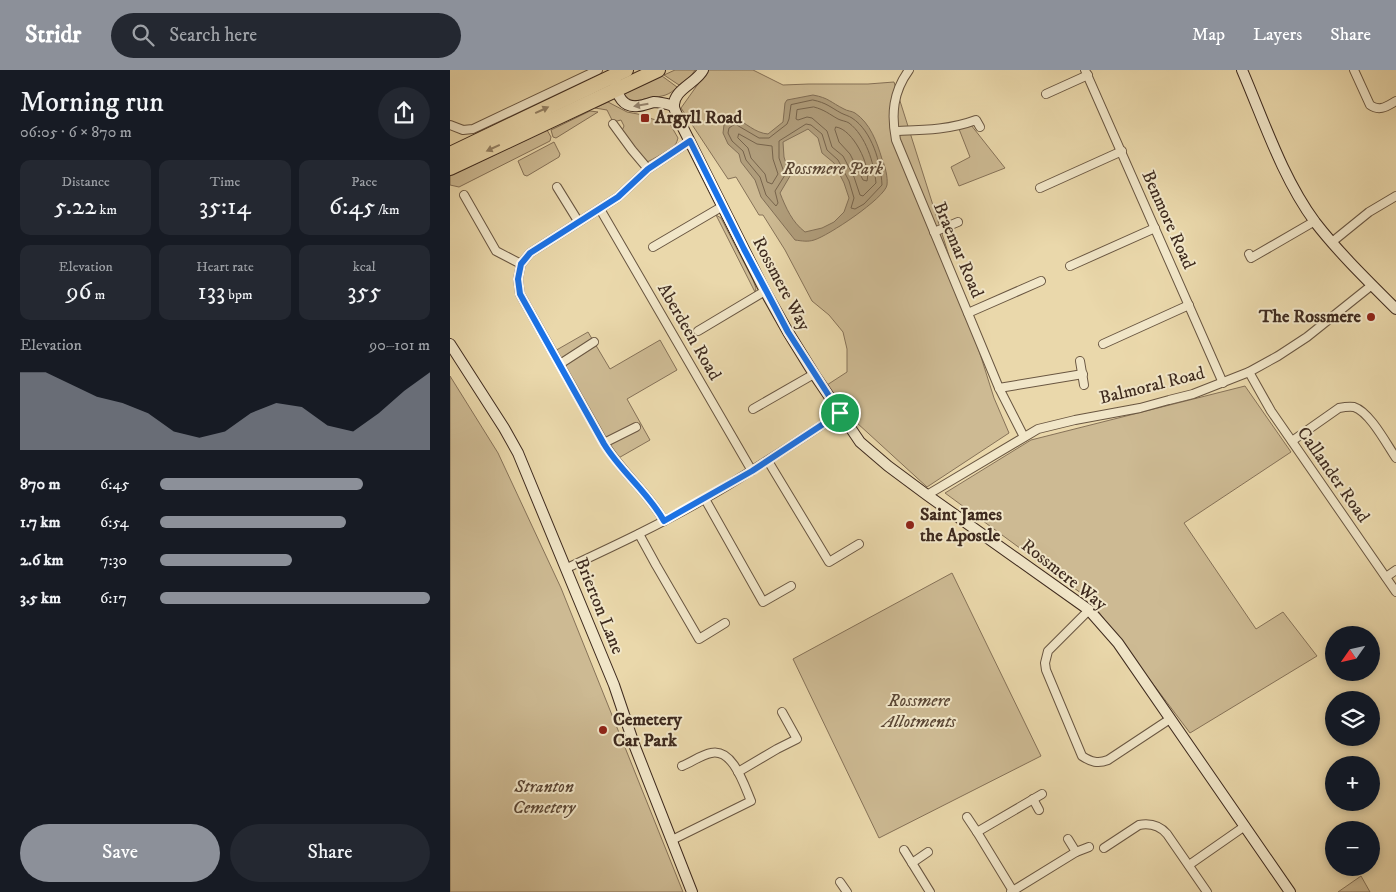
<!DOCTYPE html>
<meta charset="utf-8">
<style>
body{margin:0;font-family:"IM FELL DW Pica",serif;background:#242831;color:#f1f3f6;height:100vh;display:flex;flex-direction:column;font-size:19px;white-space:nowrap}
*{box-sizing:border-box;margin:0}
p{font-size:16px;color:#9ea1a6}
.icon{flex:none;width:28px;height:28px;fill:none;stroke:currentColor;stroke-width:2;stroke-linecap:round;stroke-linejoin:round}
.map{position:relative;flex:1;overflow:hidden}
.drawer{display:flex;flex-direction:column;background:#171b24;width:450px}
.drawer>*{flex:none}
.needle{width:32px;rotate:236deg}
.controls{position:absolute;left:875px;top:556px;display:grid;gap:10px}
.controls a{display:grid;place-items:center;width:55px;height:55px;border-radius:50%;background:#171b24;box-shadow:0 2px 8px #0003;font-size:25px}
.pin{position:absolute;display:grid;place-items:center;width:42px;height:42px;color:#fff;margin:-21px;border:2px solid #fff;border-radius:50%;box-shadow:0 1px 5px #0007}
.round{display:grid;place-items:center;flex:none;width:52px;height:52px;border-radius:26px;background:#242831}
.headline{display:flex;align-items:center;justify-content:space-between;height:85px;padding:0 20px}
h1{font-size:28px;font-weight:600;line-height:38px}
.metrics{display:grid;grid-template-columns:repeat(3,1fr);gap:8px;height:85px;padding:5px 20px}
.metrics div{display:grid;align-content:center;border-radius:10px;background:#242831;text-align:center}
.metrics b{font-size:25px;font-weight:600}
.metrics small{font-size:14px;font-weight:400}
.metrics p{font-size:14px}
.chart{height:140px;padding:10px 20px}
.chart p{display:flex;justify-content:space-between}
.chart svg{width:100%;height:90px;margin-top:5px;fill:#8c9099;opacity:.7}
.cta{display:flex;gap:10px;margin-top:auto;padding:10px 20px}
.cta a{flex:1;height:58px;border-radius:30px;background:#8c9099;color:#fff;font-size:20px;font-weight:600;line-height:58px;text-align:center}
.cta a+a{background:#242831;color:#f1f3f6}
ul{padding:0 20px;list-style:none;font-size:16px}
li{display:grid;grid-template-columns:80px 60px 1fr;align-items:center;height:38px}
li i{height:12px;border-radius:6px;background:#8c9099}
header{display:flex;align-items:center;gap:30px;box-sizing:border-box;height:70px;padding:0 25px;background:#8c9099;color:#fff}
header strong{font-size:24px}
nav{display:flex;gap:28px;margin-inline-start:auto;font-size:18px}
.search{width:350px;height:45px;background:#242831;display:flex;align-items:center;gap:12px;box-sizing:border-box;padding:0 18px;border-radius:28px;color:#9ea1a6;font-size:19px}
main{display:flex;flex:1;min-height:0}
.map>svg:first-child{display:block}
</style>
<header>
<strong>Stridr</strong>
<div class="search"><svg class="icon" aria-label="search" viewBox="0 0 24 24"><circle cx="10" cy="10" r="6"/><path d="M15 15l6 6"/></svg>Search here</div>
<nav><a>Map</a><a>Layers</a><a>Share</a></nav>
</header>
<main>
<section class="drawer">
<div class="headline"><div><h1>Morning run</h1><p>06:05 · 6 × 870 m</p></div><a class="round"><svg class="icon" aria-label="share" viewBox="0 0 24 24"><path d="M12 15V3M7 8l5-5 5 5M5 13v7h14v-7"/></svg></a></div>
<div class="metrics">
<div><p>Distance</p><b>5.22<small> km</small></b></div>
<div><p>Time</p><b>35:14</b></div>
<div><p>Pace</p><b>6:45<small> /km</small></b></div>
</div>
<div class="metrics">
<div><p>Elevation</p><b>96<small> m</small></b></div>
<div><p>Heart rate</p><b>133<small> bpm</small></b></div>
<div><p>kcal</p><b>355</b></div>
</div>
<div class="chart"><p><span>Elevation</span>90–101 m</p>
<svg viewBox="0 0 160 44" preserveAspectRatio="none"><path d="M0 44V6L10 6L20 12L30 18L40 21L50 26L60 35L70 38L80 35L90 26L100 21L110 23L120 32L130 35L140 26L150 15L160 6V44z"/></svg>
</div>
<ul>
<li><b>870 m</b>6:45<i style="width:75%"></i></li>
<li><b>1.7 km</b>6:54<i style="width:69%"></i></li>
<li><b>2.6 km</b>7:30<i style="width:49%"></i></li>
<li><b>3.5 km</b>6:17<i style="width:100%"></i></li>
</ul>
<div class="cta"><a>Save</a><a>Share</a></div>
</section>
<div class="map">
<svg width="946" height="822" viewBox="0 0 946 822">
<rect width="100%" height="100%" fill="#ead8ab"/>
<filter id="stains"><feTurbulence type="fractalNoise" baseFrequency=".004" numOctaves="4"/><feColorMatrix values="0 0 0 0 .2 0 0 0 0 .09 0 0 0 0 .02 0 0 0 .5 -.17"/></filter>
<radialGradient id="worn" r=".72"><stop offset=".6" stop-color="#630" stop-opacity="0"/><stop offset="1" stop-color="#630" stop-opacity=".3"/></radialGradient>
<g fill="#cdba93" stroke="#867258">
<path d="M 225,0 L 245,0 L 241,6 L 229,15 L 214,5 Z"/>
<path d="M 258,0 L 303,0 L 333,15 L 359,14 L 418,14 L 444,12 L 544,328 L 559,363 L 477,417 L 395,342 L 377,315 L 397,302 L 397,279 L 393,262 L 379,245 L 362,231 L 335,180 L 313,145 L 309,145 L 286,107 L 278,109 L 231,38 Z"/>
<path d="M 212,6 L 227,17 C 219,26 212,26 201,28 C 190,29 182,35 174,24 Z"/>
<path d="M 158,32 L 177,42 L 193,45 L 192,48 L 198,50 L 199,48 L 220,54 L 228,68 C 227,71 227,72 225,75 C 223,78 200,91 197,92 L 171,63 L 174,56 L 171,50 L 163,52 L 157,40 L 145,38 Z"/>
<path d="M 140,41 L 148,42 L 106,68 L 103,67 L 101,60 Z"/>
<path d="M 521,55 L 555,98 L 509,116 L 501,97 L 520,87 L 509,59 Z"/>
<path d="M 97,60 L 101,67 L 100,71 L 9,117 L 0,115 L 0,106 Z"/>
<path d="M 104,72 L 110,84 L 109,87 L 77,106 L 74,105 L 68,91 Z"/>
<path d="M 266,145 L 271,148 L 303,210 L 306,218 L 305,222 Z"/>
<path d="M 138,262 L 160,299 L 210,270 L 227,300 L 177,329 L 200,370 L 165,390 L 103,282 Z"/>
<path d="M 0,306 L 48,383 L 111,518 L 233,822 L 0,822 Z"/>
<path d="M 795,316 L 841,382 L 734,453 L 806,559 L 833,542 L 867,586 L 740,663 L 639,529 L 495,423 L 581,370 Z"/>
<path d="M 502,503 L 591,686 L 429,768 L 343,589 Z"/>
<path d="M 911,806 L 920,822 L 888,822 Z"/>
</g>
<path fill="#b09d7b" stroke="#826f56" fill-rule="evenodd" d="M 363,25 C 379,28 380,32 394,39 C 397,41 402,41 405,43 C 420,53 427,72 432,89 C 435,96 438,107 437,115 C 435,128 378,166 364,170 C 358,172 352,171 345,170 L 311,127 L 305,110 L 291,92 L 289,84 L 278,74 L 273,63 L 274,55 L 284,47 C 296,53 305,63 318,64 L 333,52 L 335,33 L 337,30 ZM 358,59 L 368,68 L 372,83 L 384,93 L 394,113 L 399,128 L 394,142 L 384,152 L 372,158 L 355,162 C 342,152 336,138 330,123 L 340,106 L 334,87 L 333,72 Z"/>
<g fill="none" stroke-linecap="round" stroke-linejoin="round">
<g stroke="#77644c" stroke-width="1">
<path d="M 363,30 C 377,33 380,37 391,43 C 395,45 399,46 402,48 C 422,61 431,93 432,115 L 414,134 L 405,139 L 401,138 L 404,128 L 399,111 L 388,90 L 377,80 L 372,64 L 361,55 L 356,54 L 329,71 L 329,88 L 335,105 L 325,121 L 328,133 L 326,136 L 316,125 L 310,107 L 296,90 L 293,81 L 282,71 L 278,63 L 279,58 L 285,54 L 309,68 L 319,68 L 337,54 L 339,49 L 341,35 Z"/>
<path d="M 364,37 C 375,40 379,44 388,49 C 392,51 396,51 399,53 C 416,66 424,93 426,113 L 413,126 L 410,125 L 404,107 L 393,86 L 382,77 L 377,61 L 362,48 L 357,47 L 348,50 L 346,49 L 347,40 Z"/>
<path d="M 386,57 C 403,59 421,96 417,111 L 413,110 L 400,84 L 389,72 L 385,60 Z"/>
<path d="M 289,64 L 307,74 L 322,76 L 323,89 L 328,104 L 322,114 L 317,112 L 315,104 L 301,88 L 298,78 L 288,68 Z"/>
</g>
<g stroke="#695641" stroke-width="10">
<g id="street">
<path d="M 459,0 C 443,22 441,44 446,70 L 549,318 L 574,367"/>
<path d="M 635,0 L 773,313"/>
<path d="M 904,0 L 920,35 C 930,42 937,36 946,31"/>
<path d="M 596,24 L 638,5"/>
<path d="M 163,54 L 182,80 L 198,99"/>
<path d="M 0,55 L 13,60 L 23,59 L 148,0"/>
<path d="M 445,61 C 473,60 499,60 526,50 L 530,57"/>
<path d="M 107,117 L 128,151"/>
<path d="M 590,118 L 672,81"/>
<path d="M 14,125 L 46,181 L 71,194"/>
<path d="M 150,139 L 302,401"/>
<path d="M 484,162 L 508,152"/>
<path d="M 882,172 L 919,142 L 946,126"/>
<path d="M 203,177 L 273,136"/>
<path d="M 799,184 L 801,188 L 865,151"/>
<path d="M 620,196 L 705,158"/>
<path d="M 518,243 L 591,211"/>
<path d="M 248,261 L 315,221"/>
<path d="M 653,274 L 739,235"/>
<path d="M 630,291 L 634,315"/>
<path d="M 110,294 L 144,272"/>
<path d="M 799,302 L 821,341 L 946,522"/>
<path d="M 549,318 L 633,304"/>
<path d="M 303,339 L 364,304"/>
<path d="M 842,371 L 889,338 C 894,337 899,336 904,337 C 920,342 937,375 946,388"/>
<path d="M 154,373 L 186,357"/>
<path d="M 318,391 L 379,492 L 409,474"/>
<path d="M 477,425 L 588,359 L 625,350 L 690,338 L 719,330 L 743,324 L 799,302 L 828,286 L 857,267 L 922,215"/>
<path d="M 255,429 L 313,532 L 341,516"/>
<path d="M 214,451 C 198,422 171,402 154,373 L 70,224 L 68,209 L 71,194 L 80,183 L 168,127 L 198,99 L 240,71"/>
<path d="M 189,464 L 206,495 L 249,569 L 275,553"/>
<path d="M 117,498 C 164,476 211,454 256,428 C 302,402 346,372 390,343"/>
<path d="M 936,507 L 946,500"/>
<path d="M 639,540 L 598,581 L 595,593 L 596,600 L 632,686 C 641,692 648,694 658,690 L 720,649"/>
<path d="M 288,702 L 327,679 L 347,669 L 332,642"/>
<path d="M 583,729 L 589,740"/>
<path d="M 517,747 L 527,762"/>
<path d="M 618,769 L 626,782"/>
<path d="M 222,770 L 301,731 C 294,715 283,678 261,683 C 251,685 242,692 232,696"/>
<path d="M 654,778 L 689,755 C 700,753 710,756 717,764 L 757,822"/>
<path d="M 454,780 L 480,822"/>
<path d="M 462,793 L 478,782"/>
<path d="M 739,795 L 795,756"/>
<path d="M 390,812 L 397,822"/>
<path d="M 563,821 L 527,762 L 592,724"/>
<path d="M 561,822 L 626,782 L 639,777"/>
</g>
</g>
<g stroke="#3e2a1e" stroke-width="12">
<g id="secondary">
<path d="M 253,0 C 247,13 222,20 224,37 C 225,42 229,48 230,52 L 315,221 L 338,262 L 364,304 L 410,372 L 438,396 L 477,425 L 639,540 L 668,573 L 840,822"/>
<path d="M 792,0 C 814,51 832,107 865,152 C 889,183 918,211 946,239"/>
<path d="M 166,13 C 167,26 173,38 188,36 C 193,36 199,33 204,32 C 211,32 217,34 224,36"/>
<path d="M 0,274 L 54,358 L 68,383 L 164,615 L 185,677 L 242,822"/>
</g>
</g>
<g stroke="#3e2a1e" stroke-width="16">
<g id="highway">
<path d="M 0,84 L 176,0"/>
<path d="M 0,98 L 208,0"/>
</g>
</g>
<use href="#street" stroke="#f1e6c8" stroke-width="8"/>
<use href="#secondary" stroke="#f1e6c8" stroke-width="10"/>
<use href="#highway" stroke="#ead8ab" stroke-width="14"/>
</g>
<defs><path id="oneway-solid" d="M-6-.8H1V-3.2L6.5 0L1 3.2V.8H-6Z" transform="scale(1.25)"/></defs>
<use fill="#988873" href="#oneway-solid" transform="translate(191 35) rotate(170)"/>
<g fill="#948164">
<use href="#oneway-solid" transform="translate(92 40) rotate(-25)"/>
<use href="#oneway-solid" transform="translate(43 78) rotate(155)"/>
</g>
<g fill="none" stroke-linecap="round" stroke-linejoin="round">
<g stroke="#fff" stroke-width="10">
<path id="route" d="M 240,71 L 294,179 L 338,262 L 390,343 L 302,401 L 214,451 C 198,422 171,402 154,374 L 70,224 L 68,209 L 71,194 L 80,183 L 168,127 L 198,99 Z"/>
</g>
<use href="#route" stroke="#1a73e8" stroke-width="6"/>
</g>
<g fill="#8f2418" stroke="#f1e6c8" stroke-width="2">
<rect x="190" y="43" width="10" height="10" rx="2.5"/>
<circle cx="921" cy="247" r="5"/>
<circle cx="460" cy="455" r="5"/>
<circle cx="153" cy="660" r="5"/>
</g>
<g text-anchor="middle" dominant-baseline="central" stroke-width="4" stroke-linejoin="round" paint-order="stroke">
<g font-size="18" font-weight="bold" fill="#3e2a1e" stroke="#f1e6c8" text-anchor="start">
<text x="205" y="48">Argyll Road</text>
<text x="911" y="247" text-anchor="end">The Rossmere</text>
<text x="470" y="445">Saint James<tspan x="470" dy="21">the Apostle</tspan></text>
<text x="163" y="650">Cemetery<tspan x="163" dy="21">Car Park</tspan></text>
</g>
<g font-size="18" font-style="italic" fill="#5b4735" stroke="#f1e6c8">
<text x="383" y="99">Rossmere Park</text>
<text x="469" y="631">Rossmere<tspan x="469" dy="21">Allotments</tspan></text>
<text x="94" y="717">Stranton<tspan x="94" dy="21">Cemetery</tspan></text>
</g>
<g font-size="18" fill="#3e2a1e" stroke="#f1e6c8">
<text transform="translate(718 150) rotate(66)">Benmore Road</text>
<text transform="translate(508 180) rotate(67)">Braemar Road</text>
<text transform="translate(331 214) rotate(62)">Rossmere Way</text>
<text transform="translate(239 262) rotate(60)">Aberdeen Road</text>
<text transform="translate(702 316) rotate(-14)">Balmoral Road</text>
<text transform="translate(883 405) rotate(55)">Callander Road</text>
<text transform="translate(614 505) rotate(38)">Rossmere Way</text>
<text transform="translate(149 536) rotate(68)">Brierton Lane</text>
</g>
</g>
<rect width="100%" height="100%" filter="url(#stains)"/>
<rect width="100%" height="100%" fill="url(#worn)"/>
</svg>
<div class="controls">
<a><svg class="needle" viewBox="-14 -14 28 28"><path d="M0-13l5 13h-10z" fill="#e53935"/><path d="M0 13l5-13h-10z" fill="#9ea1a6"/></svg></a>
<a><svg class="icon" aria-label="layers" viewBox="0 0 24 24"><path d="M12 4l9 5-9 5-9-5zM3 14l9 5 9-5"/></svg></a>
<a>+</a>
<a>−</a>
</div>
<div class="pin" style="left:390px;top:343px;background:#1e9e55"><svg class="icon" aria-label="arrive" viewBox="0 0 24 24"><path d="M6 21V4h12l-3 4 3 4H6"/></svg></div>
</div>
</main>
